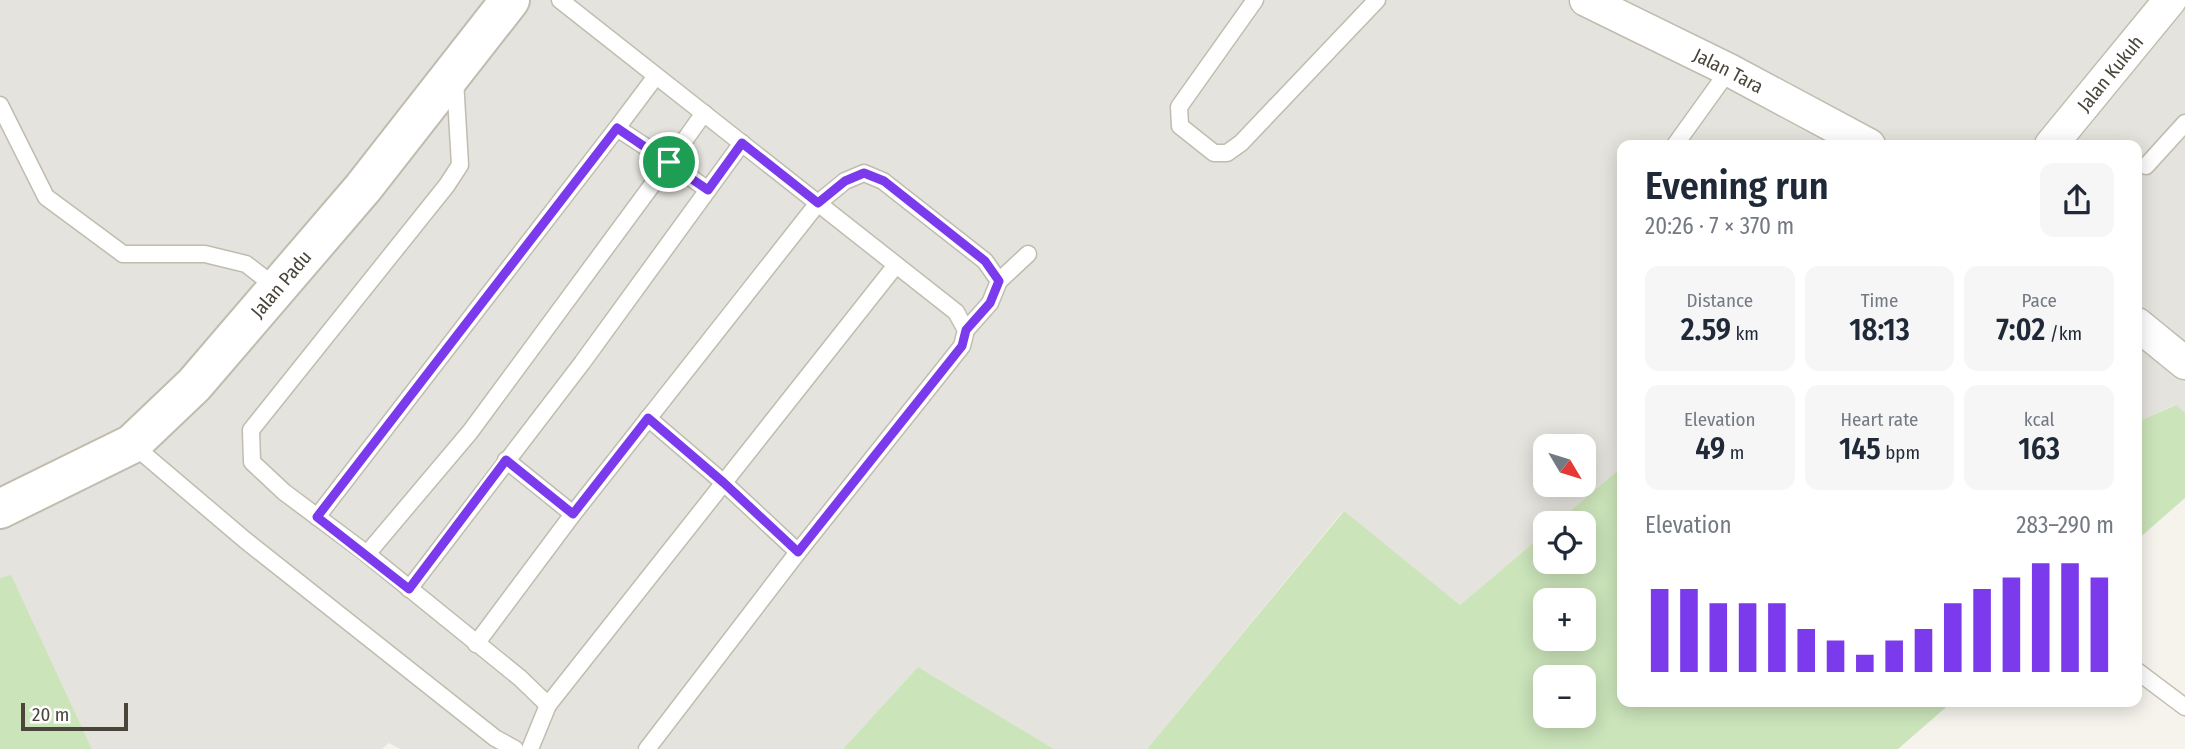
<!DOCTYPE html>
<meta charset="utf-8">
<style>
body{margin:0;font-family:"Fira Sans Condensed",sans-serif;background:#f6f6f7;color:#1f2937;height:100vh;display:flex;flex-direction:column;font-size:26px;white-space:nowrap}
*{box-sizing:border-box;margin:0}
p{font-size:23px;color:#747a83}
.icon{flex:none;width:38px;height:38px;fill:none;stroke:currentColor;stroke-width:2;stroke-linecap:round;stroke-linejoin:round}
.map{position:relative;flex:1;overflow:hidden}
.drawer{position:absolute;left:1617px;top:140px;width:525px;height:567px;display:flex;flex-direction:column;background:#fff;border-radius:14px;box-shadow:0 4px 18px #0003}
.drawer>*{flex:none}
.needle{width:46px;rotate:128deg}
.fabs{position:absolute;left:1533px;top:434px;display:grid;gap:14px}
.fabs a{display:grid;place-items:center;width:63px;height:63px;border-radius:14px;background:#fff;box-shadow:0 4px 18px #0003;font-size:35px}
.scale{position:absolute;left:21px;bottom:18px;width:107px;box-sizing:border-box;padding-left:7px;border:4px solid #49453a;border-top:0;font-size:19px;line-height:24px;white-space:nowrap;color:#49453a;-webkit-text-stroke:5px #fff;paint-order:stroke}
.pin{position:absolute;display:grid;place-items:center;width:60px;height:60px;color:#fff;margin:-30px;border:4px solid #fff;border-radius:50%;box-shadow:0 2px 7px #0007}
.round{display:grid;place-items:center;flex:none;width:74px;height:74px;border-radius:14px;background:#f6f6f7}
.head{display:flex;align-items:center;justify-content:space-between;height:119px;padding:0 28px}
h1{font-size:38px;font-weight:600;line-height:52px}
.figures{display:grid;grid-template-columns:repeat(3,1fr);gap:10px;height:119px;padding:7px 28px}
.figures div{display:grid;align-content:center;border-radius:14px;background:#f6f6f7;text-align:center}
.figures b{font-size:30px;font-weight:600}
.figures small{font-size:19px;font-weight:400}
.figures p{font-size:19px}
.chart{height:196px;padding:14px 28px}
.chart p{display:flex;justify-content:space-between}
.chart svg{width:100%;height:126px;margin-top:7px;stroke:#7c3aed;stroke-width:6}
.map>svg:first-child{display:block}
</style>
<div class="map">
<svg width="2185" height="749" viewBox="0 0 2185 749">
<rect width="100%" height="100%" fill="#f5f3ec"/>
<path fill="#e5e3dd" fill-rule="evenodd" d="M 0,0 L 2185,0 L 2185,413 L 2175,405 L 2137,422 L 2137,145 L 1622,145 L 1622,467 L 1556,523 L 1545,523 L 1545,533 L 1460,605 L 1343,511 L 1147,749 L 1054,749 L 918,667 L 843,749 L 400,749 L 389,743 L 382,749 L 92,749 L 11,576 L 0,578 ZM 1545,446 L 1584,446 L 1584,485 L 1545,485 Z"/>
<g fill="#cbe4ba" fill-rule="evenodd">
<path d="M 2176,405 L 2185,413 L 2185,498 L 2137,540 L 2137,422 Z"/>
<path d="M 1622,467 L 1622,702 L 1952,702 L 1898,749 L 1147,749 L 1344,511 L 1460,605 L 1545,533 L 1545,562 L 1584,562 L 1584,523 L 1556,523 ZM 1545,600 L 1584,600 L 1584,639 L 1545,639 ZM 1545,677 L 1584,677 L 1584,716 L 1545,716 Z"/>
<path d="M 11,575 L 92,749 L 0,749 L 0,578 Z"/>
<path d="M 918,667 L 1054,749 L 843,749 Z"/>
</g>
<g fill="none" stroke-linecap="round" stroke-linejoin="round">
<g stroke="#c0bcb0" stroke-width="19">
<g id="service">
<path d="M 560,0 L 956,312 L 966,330"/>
<path d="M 1255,0 L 1179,107 L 1180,126 L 1214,153 L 1227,153 L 1241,143 L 1377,0"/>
<path d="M 455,80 L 460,165 L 447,185 L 251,430 L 252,462 L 284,492 L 367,554 L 520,678 L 548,705 L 530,749"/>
<path d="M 0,105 L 46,197 L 123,254 L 205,254 L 246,264 L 277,288"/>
<path d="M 704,113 L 669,162 L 708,190"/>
<path d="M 1675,145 L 1729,70"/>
<path d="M 2146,166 L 2185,123"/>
<path d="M 999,281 L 1028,254"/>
<path d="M 648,418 L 724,483 L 798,552"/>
<path d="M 132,444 L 245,540 L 495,738 L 515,749"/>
<path d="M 506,460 L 573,514"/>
<path d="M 317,517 L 617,128"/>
<path d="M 367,554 L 470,432 L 669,162 L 617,128 L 656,76"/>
<path d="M 409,589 L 582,363 L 742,143"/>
<path d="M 476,644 L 573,514 L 818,203 L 845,181 L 864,173 L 883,181 L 985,261 L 999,281 L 990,303 L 966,330 L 962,346 L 798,552 L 647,749"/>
<path d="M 2137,671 L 2185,707"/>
<path d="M 548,705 L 896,265"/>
</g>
</g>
<g stroke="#c0bcb0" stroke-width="35">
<g id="minor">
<path id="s1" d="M 1586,0 L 1729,70 L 1869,145"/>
<path id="s2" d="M 2051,145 L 2170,0"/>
<path d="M 2137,324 L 2185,363"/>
</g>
</g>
<g stroke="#c0bcb0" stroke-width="42">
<g id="tertiary">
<path id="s3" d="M 0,509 L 132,444 L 194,385 L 363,188 L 510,0"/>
</g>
</g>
<use href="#service" stroke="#fff" stroke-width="16"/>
<use href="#minor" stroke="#fff" stroke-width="32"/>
<use href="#tertiary" stroke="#fff" stroke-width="38"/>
</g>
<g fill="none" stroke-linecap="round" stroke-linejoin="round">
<g stroke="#fff" stroke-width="14">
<path id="route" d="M 617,128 L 708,190 L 742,143 L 818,203 L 845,181 L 864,173 L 884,181 L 985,261 L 999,281 L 990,303 L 966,330 L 962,346 L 798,552 L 724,483 L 648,418 L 573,514 L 506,460 L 409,589 L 317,517 Z"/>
</g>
<use href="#route" stroke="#7c3aed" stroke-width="9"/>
</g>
<g text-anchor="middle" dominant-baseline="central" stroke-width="5" stroke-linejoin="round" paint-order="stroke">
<g font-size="19" fill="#49453a" stroke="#fff">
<text stroke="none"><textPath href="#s1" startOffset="159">Jalan Tara</textPath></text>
<text stroke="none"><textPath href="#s2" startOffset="93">Jalan Kukuh</textPath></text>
<text stroke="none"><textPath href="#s3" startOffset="366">Jalan Padu</textPath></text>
</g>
</g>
</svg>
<div class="fabs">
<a><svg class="needle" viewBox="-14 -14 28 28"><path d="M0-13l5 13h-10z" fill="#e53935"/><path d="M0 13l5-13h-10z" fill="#747a83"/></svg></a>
<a><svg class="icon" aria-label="locate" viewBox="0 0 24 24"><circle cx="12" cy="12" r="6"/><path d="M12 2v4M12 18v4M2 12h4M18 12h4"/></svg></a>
<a>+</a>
<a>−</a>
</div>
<div class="scale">20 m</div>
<div class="pin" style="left:669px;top:162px;background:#1e9e55"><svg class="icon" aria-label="arrive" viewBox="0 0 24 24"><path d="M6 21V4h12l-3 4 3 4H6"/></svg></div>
<section class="drawer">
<div class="head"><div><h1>Evening run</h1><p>20:26 · 7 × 370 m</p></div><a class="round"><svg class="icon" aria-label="share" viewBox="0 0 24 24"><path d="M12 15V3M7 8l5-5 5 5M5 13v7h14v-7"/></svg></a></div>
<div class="figures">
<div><p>Distance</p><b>2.59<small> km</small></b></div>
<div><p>Time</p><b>18:13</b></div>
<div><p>Pace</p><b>7:02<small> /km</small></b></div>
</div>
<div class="figures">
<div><p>Elevation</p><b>49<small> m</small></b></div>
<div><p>Heart rate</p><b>145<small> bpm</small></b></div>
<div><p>kcal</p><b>163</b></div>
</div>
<div class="chart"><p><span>Elevation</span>283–290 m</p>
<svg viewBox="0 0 160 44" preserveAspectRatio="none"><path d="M5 44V15M15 44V15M25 44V20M35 44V20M45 44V20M55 44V29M65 44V33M75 44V38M85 44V33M95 44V29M105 44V20M115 44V15M125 44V11M135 44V6M145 44V6M155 44V11"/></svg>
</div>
</section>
</div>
